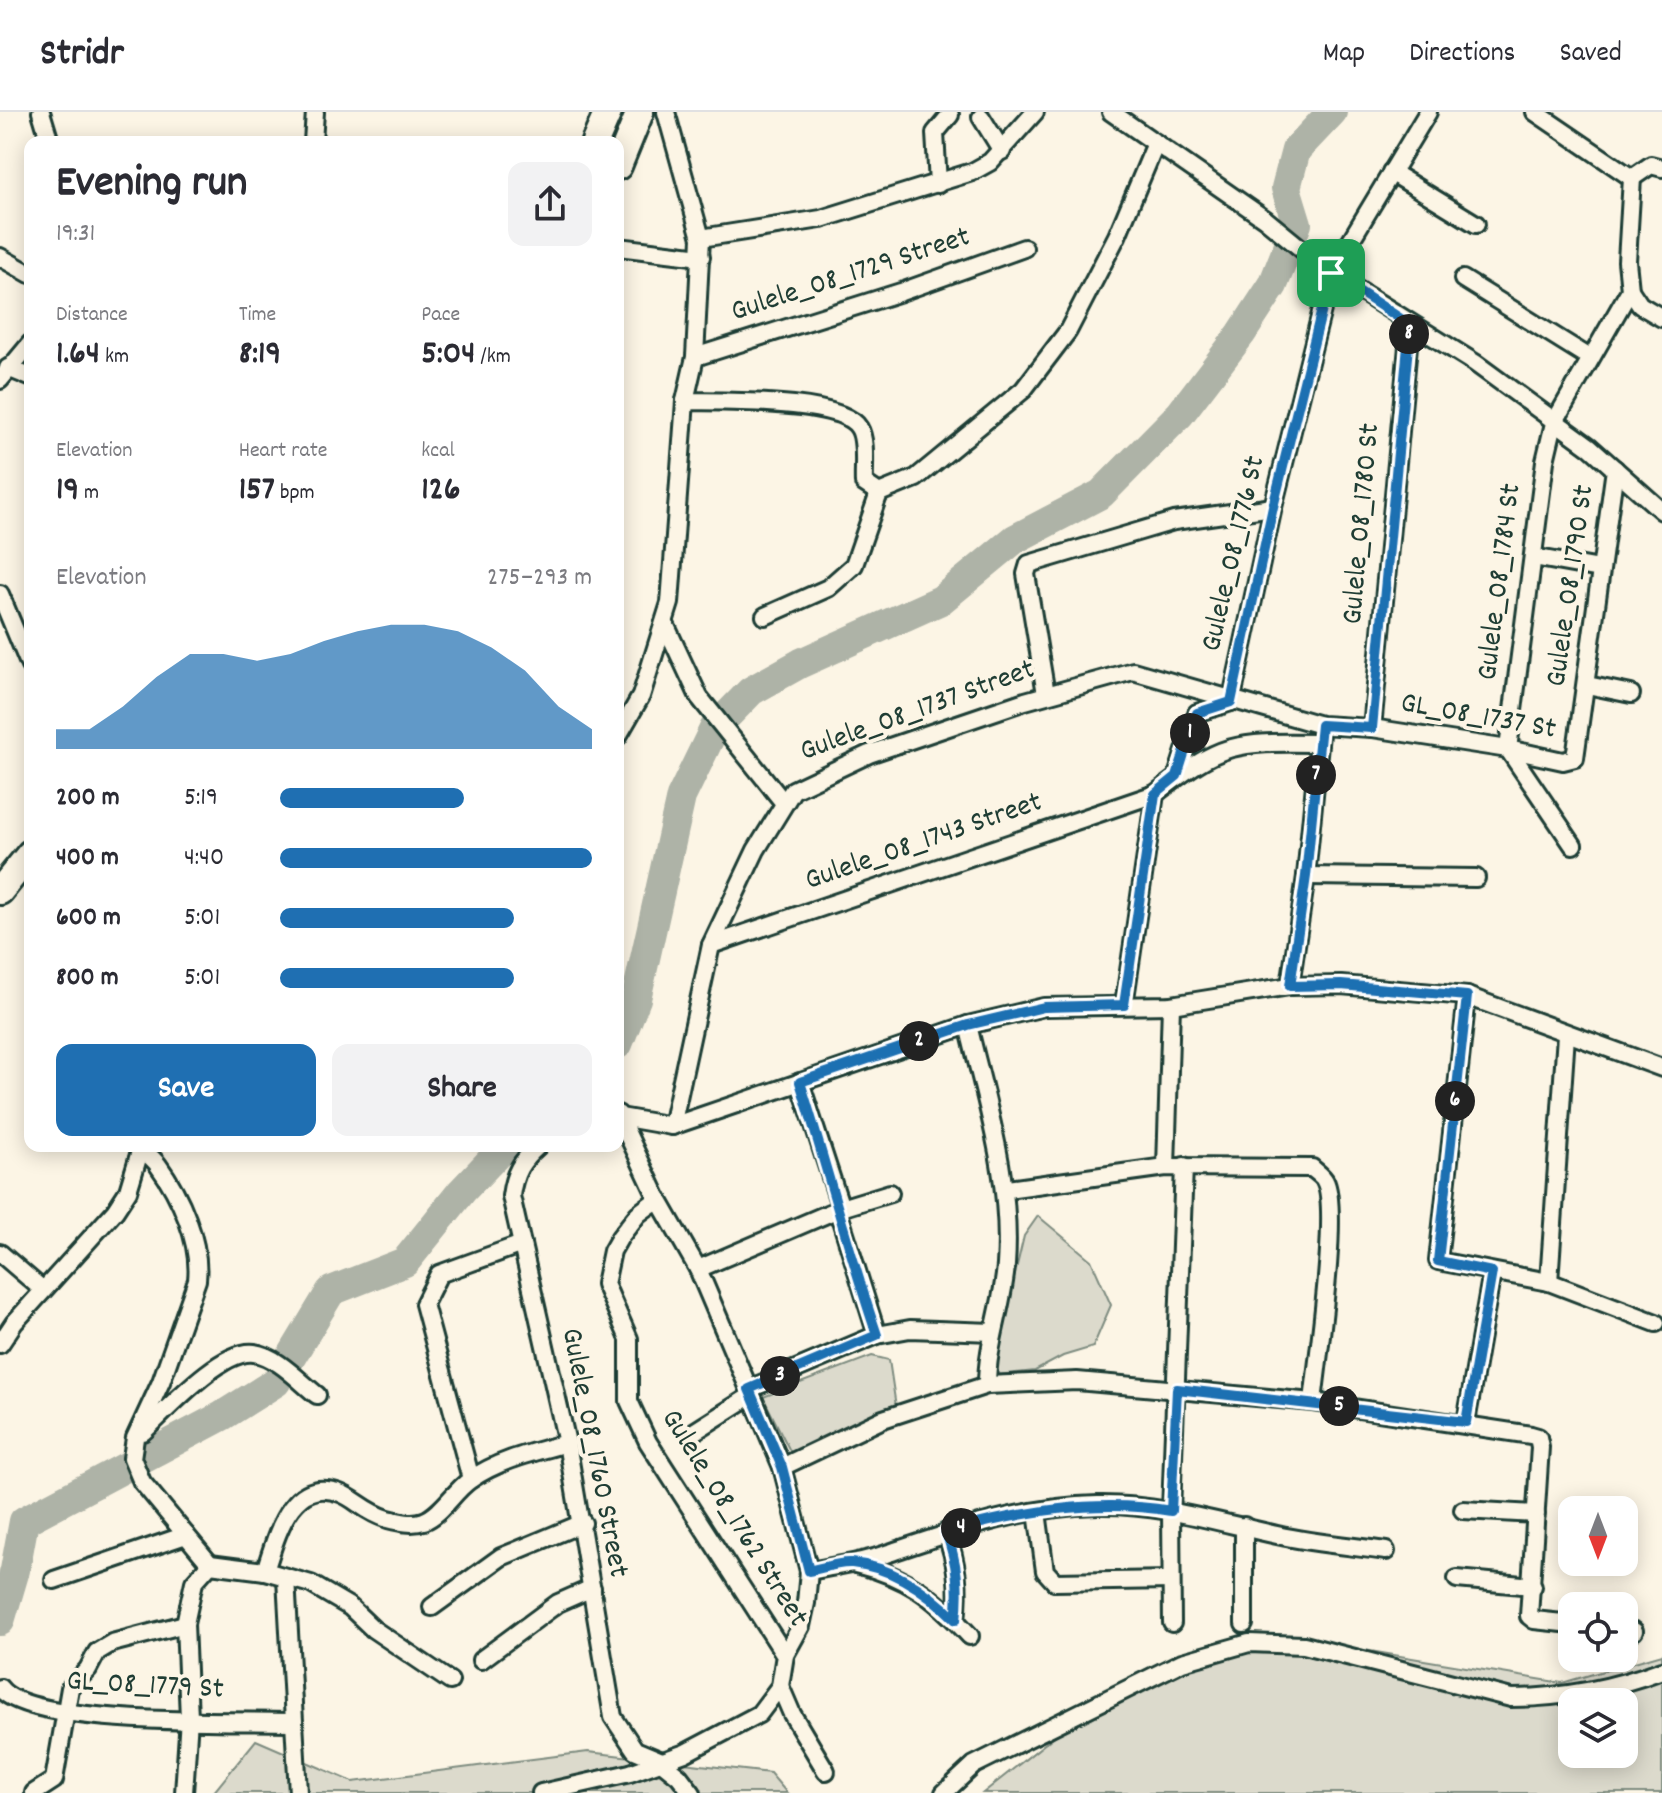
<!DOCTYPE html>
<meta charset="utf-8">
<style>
body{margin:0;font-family:Dekko,sans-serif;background:#f2f2f3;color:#2b2b33;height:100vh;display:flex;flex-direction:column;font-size:30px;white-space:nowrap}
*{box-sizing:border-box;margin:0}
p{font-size:26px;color:#7c7c81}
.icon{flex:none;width:44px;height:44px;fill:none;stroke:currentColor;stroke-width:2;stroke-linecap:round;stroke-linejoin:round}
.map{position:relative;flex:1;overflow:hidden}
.side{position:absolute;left:24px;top:24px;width:600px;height:1016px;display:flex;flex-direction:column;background:#fff;border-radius:16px;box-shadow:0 4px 20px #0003}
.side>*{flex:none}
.needle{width:52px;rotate:180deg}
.fabs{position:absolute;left:1558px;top:1384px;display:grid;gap:16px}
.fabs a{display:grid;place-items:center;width:80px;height:80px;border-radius:16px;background:#fff;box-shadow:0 4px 20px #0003;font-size:40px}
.pin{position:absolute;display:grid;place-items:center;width:68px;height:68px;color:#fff;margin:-34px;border-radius:16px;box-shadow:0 4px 12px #0006}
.km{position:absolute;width:40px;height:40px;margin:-20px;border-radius:50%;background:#222;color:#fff;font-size:22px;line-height:40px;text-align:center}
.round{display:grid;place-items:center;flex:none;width:84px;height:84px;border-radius:16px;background:#f2f2f3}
.summary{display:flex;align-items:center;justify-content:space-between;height:136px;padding:0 32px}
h1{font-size:44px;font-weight:800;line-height:60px}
.metrics{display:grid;grid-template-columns:repeat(3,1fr);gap:12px;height:136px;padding:8px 32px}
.metrics div{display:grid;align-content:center}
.metrics b{font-size:34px;font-weight:800}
.metrics small{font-size:22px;font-weight:400}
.metrics p{font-size:22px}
.chart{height:224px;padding:16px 32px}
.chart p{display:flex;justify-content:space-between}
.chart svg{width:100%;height:144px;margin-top:8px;fill:#1f6fb2;opacity:.7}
.primary-button{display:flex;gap:16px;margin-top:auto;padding:16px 32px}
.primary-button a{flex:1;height:92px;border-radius:16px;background:#1f6fb2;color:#fff;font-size:32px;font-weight:800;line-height:92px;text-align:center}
.primary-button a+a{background:#f2f2f3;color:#2b2b33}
ul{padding:0 32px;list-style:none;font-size:26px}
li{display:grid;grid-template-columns:128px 96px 1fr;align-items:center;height:60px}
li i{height:20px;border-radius:10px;background:#1f6fb2}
header{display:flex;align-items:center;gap:48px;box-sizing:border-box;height:112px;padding:0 40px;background:#fff;border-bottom:2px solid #e1e1e2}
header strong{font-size:38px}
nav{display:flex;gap:44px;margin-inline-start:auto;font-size:28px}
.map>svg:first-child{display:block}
</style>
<header>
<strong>Stridr</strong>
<nav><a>Map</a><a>Directions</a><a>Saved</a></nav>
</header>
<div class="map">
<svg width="1662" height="1681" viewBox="0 0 1662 1681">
<rect width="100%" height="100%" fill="#fcf5e5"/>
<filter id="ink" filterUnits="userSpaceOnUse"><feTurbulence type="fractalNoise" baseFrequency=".0125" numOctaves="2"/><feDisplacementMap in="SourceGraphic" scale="16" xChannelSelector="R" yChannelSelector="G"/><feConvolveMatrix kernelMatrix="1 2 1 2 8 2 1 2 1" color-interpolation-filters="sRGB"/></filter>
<g filter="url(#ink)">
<g fill="#dcdacc" stroke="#7e8c80" stroke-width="2" fill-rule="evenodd">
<path d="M 1038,1104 L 1091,1148 L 1111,1193 L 1093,1235 L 1063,1244 L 1035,1259 L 997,1263 L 992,1259 L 1024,1124 Z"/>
<path d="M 872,1244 L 889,1248 L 897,1301 L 791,1341 L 763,1285 Z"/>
<path d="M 1280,1524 L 1562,1571 L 1662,1542 L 1662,1681 L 983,1681 L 1111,1579 ZM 1572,1590 L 1624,1590 L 1624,1642 L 1572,1642 Z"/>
<path d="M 256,1628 L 353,1670 L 588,1640 L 770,1661 L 787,1681 L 213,1681 Z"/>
</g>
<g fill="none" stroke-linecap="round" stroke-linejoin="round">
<g stroke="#aeb3a7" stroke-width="30">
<path d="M 618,932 L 636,887 L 681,685 L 714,617 L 751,579 L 801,551 L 941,488 L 1015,427 L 1101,382 L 1180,302 L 1241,222 L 1273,173 L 1297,112 L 1286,76 L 1296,38 L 1332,0"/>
<path d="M 0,1509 L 15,1458 L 24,1409 L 222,1304 L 276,1270 L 331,1179 L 405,1150 L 462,1079 L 505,1034"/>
</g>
<g stroke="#1f3d34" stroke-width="22">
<g id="minor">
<path d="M 41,0 L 50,30"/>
<path d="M 1111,0 L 1265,107 L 1331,161 L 1475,251 L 1590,335 L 1662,399"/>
<path d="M 1535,0 L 1632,66"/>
<path d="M 981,5 L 1002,39"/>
<path d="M 313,30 L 315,0"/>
<path d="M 1391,60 L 1476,112"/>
<path d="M 1632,66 L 1651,53 L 1662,56"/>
<path d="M 938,72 L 935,21 L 950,3"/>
<path d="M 701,126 L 821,107 L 972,60 L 990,50 L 1035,0"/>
<path d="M 618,135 L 701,145"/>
<path d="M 0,145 L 30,162"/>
<path d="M 1463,167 L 1590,246"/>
<path d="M 1630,178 L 1640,193 L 1662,206"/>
<path d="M 695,245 L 901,180 L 1024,136"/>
<path d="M 8,256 L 30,265"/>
<path d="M 0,268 L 30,232"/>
<path d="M 685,289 C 718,290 842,286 859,316 C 867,329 863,357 864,371 L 879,381"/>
<path d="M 879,381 L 916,366 L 1023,278 L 1068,219 L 1117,124 L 1156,31"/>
<path d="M 1533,445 L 1600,457"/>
<path d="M 0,482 L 30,554"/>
<path d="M 765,504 L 828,476 L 854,453 L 879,381"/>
<path d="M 665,512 L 699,585 L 784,691"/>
<path d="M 1587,573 L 1631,582"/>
<path d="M 1046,582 L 1026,462 L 1029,452 L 1174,409 L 1273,395"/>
<path d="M 1231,590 L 1273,395 L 1331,161 L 1428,0"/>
<path d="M 1372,616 L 1410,213"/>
<path d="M 618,624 L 641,584 L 670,491 L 685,289 L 695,245 L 701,126 L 666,0"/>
<path d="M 1508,637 L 1545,349 L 1554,311 L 1630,178 L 1627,149 L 1632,66"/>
<path d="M 1508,637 L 1573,733"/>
<path d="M 1177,664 L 1197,601 L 1231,590"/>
<path d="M 1306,764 L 1476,766"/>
<path d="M 711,833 L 1155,682 C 1223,629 1235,630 1319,631"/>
<path d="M 1290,874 L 1306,764 L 1320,622"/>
<path d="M 1467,884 L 1438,1149 L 1549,1170 L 1656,1211"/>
<path d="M 1124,893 L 1155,682"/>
<path d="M 968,913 C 987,993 1012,1070 1006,1153 C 1003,1194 987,1232 987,1273"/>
<path d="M 620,1005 L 672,1014 L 968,913 L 1044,895 L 1171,893 L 1290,874 L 1341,873 L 1467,884 L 1662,956"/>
<path d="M 672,1014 L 711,833 L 756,738 L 793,678 L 869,642 L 1025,589 L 1133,559 L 1321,613 L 1372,616 L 1508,637 L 1563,649 L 1575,646 L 1615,357"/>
<path d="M 141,1034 C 145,1041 153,1046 158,1053 C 180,1083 201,1130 197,1168 L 161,1270 L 135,1326 L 132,1346 L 142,1370 L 210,1452"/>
<path d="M 538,1034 C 521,1049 514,1061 511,1084 L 567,1331 L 613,1605 L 635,1638 L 659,1648 L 679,1664 L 692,1681"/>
<path d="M 1166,1055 L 1171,893"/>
<path d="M 1007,1077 L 1166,1055 L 1312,1056 C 1315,1059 1323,1064 1325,1069 C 1340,1097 1317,1251 1313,1290"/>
<path d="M 658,1087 L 638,1102 L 620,1125 L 612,1139 L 605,1172 L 629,1227 L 629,1289 L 648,1330 L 785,1543"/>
<path d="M 0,1141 L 43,1178"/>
<path d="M 698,1157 L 841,1096 L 800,970"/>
<path d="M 1549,1170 L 1566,923"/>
<path d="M 877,1223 L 840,1105 L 841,1096 L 890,1081"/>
<path d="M 0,1232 L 14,1211 L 115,1099 L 128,1079 L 141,1036"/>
<path d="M 749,1277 L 877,1223 L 910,1217 L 993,1220"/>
<path d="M 1466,1310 L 1492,1160"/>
<path d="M 143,1320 C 166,1299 221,1237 254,1241 C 277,1244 299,1269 317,1283"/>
<path d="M 689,1323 L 752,1283"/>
<path d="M 782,1355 L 883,1307 L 987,1273 L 1077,1269 L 1313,1290 L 1531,1323 L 1538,1325 L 1540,1335 L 1529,1504 L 1534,1508 L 1572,1512"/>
<path d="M 471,1367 L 424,1192 L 439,1162 L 522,1132"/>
<path d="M 1463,1398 L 1536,1402"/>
<path d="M 1037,1400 L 1045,1459 L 1055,1470 L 1171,1468"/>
<path d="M 1244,1414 L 1244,1512"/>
<path d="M 946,1420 C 957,1451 960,1475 956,1508"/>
<path d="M 210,1452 L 265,1459 L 311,1472 L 350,1495 L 373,1517 L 450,1569"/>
<path d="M 856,1452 C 908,1465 934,1485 970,1524"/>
<path d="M 265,1459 C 276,1426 290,1363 340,1381 C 356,1387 365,1400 388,1407 C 400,1410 412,1413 424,1409 C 442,1402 454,1379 470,1368 C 498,1348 534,1340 567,1331"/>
<path d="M 809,1459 C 834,1454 861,1451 886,1442 C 955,1419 1024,1394 1098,1393 C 1161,1392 1217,1410 1277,1423 C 1313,1431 1350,1434 1386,1439"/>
<path d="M 286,1466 L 298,1681"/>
<path d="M 1457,1467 L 1533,1474"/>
<path d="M 54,1468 L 186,1423"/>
<path d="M 432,1495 L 501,1445 L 583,1411"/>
<path d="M 1172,1511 L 1171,1399 L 1184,1054"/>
<path d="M 1624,1518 L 1634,1519"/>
<path d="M 481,1548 L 558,1491 L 592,1476"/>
<path d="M 780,1574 L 792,1602 L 826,1659"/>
<path d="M 0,1576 C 29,1615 239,1608 293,1610"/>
<path d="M 34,1681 L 54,1668 L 70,1576 L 88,1557 L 97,1540 L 112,1531 L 185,1512"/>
<path d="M 184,1681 L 189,1606 L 185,1512 L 194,1470 L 210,1452"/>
<path d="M 541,1681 L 630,1661 L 685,1641 L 759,1602 L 780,1574 L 785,1543 L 801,1514 L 806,1491 L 809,1459 L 782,1355 L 698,1157 L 658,1087 L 618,1002"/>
<path d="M 944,1681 L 974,1653 L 1182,1550 L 1249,1531 L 1304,1533 L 1511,1586 C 1562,1586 1614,1576 1662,1558"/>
</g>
</g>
<g stroke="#1f3d34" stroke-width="32">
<g id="trunk">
<path d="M 595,30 L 608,0"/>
<path d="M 618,54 L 640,0"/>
<path d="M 0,779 L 30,742"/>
</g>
</g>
<use href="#minor" stroke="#fcf5e5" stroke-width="16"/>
<use href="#trunk" stroke="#fcf5e5" stroke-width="26"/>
</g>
</g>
<g fill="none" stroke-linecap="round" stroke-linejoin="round" filter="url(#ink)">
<g stroke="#fff" stroke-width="16">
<path id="route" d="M 1331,161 L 1410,213 L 1372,616 L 1321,613 L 1306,764 L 1290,874 L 1341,873 L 1467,884 L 1438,1149 L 1492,1160 L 1466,1310 L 1177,1277 L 1171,1399 C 1095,1386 1020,1400 946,1420 C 957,1451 960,1475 956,1508 C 928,1480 893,1455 852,1451 C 839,1450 822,1456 809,1459 L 782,1355 L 749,1277 L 877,1223 C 848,1138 827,1055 800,970 L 968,913 L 1044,895 L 1124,893 L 1155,682 L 1177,664 L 1197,601 L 1231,590 L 1273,395 Z"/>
</g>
<use href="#route" stroke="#1f6fb2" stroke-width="10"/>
</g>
<g text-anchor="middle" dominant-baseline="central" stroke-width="8" stroke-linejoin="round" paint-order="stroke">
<g font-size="30" fill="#1f3d34" stroke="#fcf5e5">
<text transform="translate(851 164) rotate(-18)">Gulele_08_1729 Street</text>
<text transform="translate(1363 412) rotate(-85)">Gulele_08_1780 St</text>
<text transform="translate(1235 442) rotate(-77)">Gulele_08_1776 St</text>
<text transform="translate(1501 470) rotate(-83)">Gulele_08_1784 St</text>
<text transform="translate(1572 474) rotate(-82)">Gulele_08_1790 St</text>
<text transform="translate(918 600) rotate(-20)">Gulele_08_1737 Street</text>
<text transform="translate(1478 606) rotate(10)">GL_08_1737 St</text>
<text transform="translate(924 731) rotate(-19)">Gulele_08_1743 Street</text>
<text transform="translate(593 1341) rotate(79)">Gulele_08_1760 Street</text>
<text transform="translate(733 1407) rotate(58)">Gulele_08_1762 Street</text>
<text transform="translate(145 1575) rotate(3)">GL_08_1779 St</text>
</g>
</g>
</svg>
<div class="fabs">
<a><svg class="needle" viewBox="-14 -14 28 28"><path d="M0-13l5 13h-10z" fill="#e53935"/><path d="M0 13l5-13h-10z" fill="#7c7c81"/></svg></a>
<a><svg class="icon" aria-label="locate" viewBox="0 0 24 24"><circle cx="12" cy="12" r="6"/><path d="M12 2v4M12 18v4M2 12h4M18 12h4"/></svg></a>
<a><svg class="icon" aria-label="layers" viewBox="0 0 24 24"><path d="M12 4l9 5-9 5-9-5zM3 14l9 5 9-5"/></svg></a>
</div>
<div class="pin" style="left:1331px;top:161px;background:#1e9e55"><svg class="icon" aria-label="arrive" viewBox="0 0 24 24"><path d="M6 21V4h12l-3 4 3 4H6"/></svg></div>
<b class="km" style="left:1190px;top:621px">1</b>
<b class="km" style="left:919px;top:929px">2</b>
<b class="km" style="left:780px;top:1264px">3</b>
<b class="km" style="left:961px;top:1416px">4</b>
<b class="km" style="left:1339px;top:1294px">5</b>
<b class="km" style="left:1455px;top:989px">6</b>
<b class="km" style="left:1316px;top:663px">7</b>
<b class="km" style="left:1409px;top:222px">8</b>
<section class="side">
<div class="summary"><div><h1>Evening run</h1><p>19:31</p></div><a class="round"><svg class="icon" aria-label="share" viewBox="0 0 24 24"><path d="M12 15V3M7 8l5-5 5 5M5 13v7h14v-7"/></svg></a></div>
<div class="metrics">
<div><p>Distance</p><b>1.64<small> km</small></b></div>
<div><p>Time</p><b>8:19</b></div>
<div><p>Pace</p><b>5:04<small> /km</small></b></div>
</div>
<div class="metrics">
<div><p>Elevation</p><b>19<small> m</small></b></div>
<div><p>Heart rate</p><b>157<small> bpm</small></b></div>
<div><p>kcal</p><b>126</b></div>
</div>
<div class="chart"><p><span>Elevation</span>275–293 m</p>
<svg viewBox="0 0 160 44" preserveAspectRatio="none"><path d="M0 44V38L10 38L20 31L30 22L40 15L50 15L60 17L70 15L80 11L90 8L100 6L110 6L120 8L130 13L140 20L150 31L160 38V44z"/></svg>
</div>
<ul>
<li><b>200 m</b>5:19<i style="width:59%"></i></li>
<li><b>400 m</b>4:40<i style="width:100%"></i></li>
<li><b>600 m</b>5:01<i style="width:75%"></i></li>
<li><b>800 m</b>5:01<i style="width:75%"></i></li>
</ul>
<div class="primary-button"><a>Save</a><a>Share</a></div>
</section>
</div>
